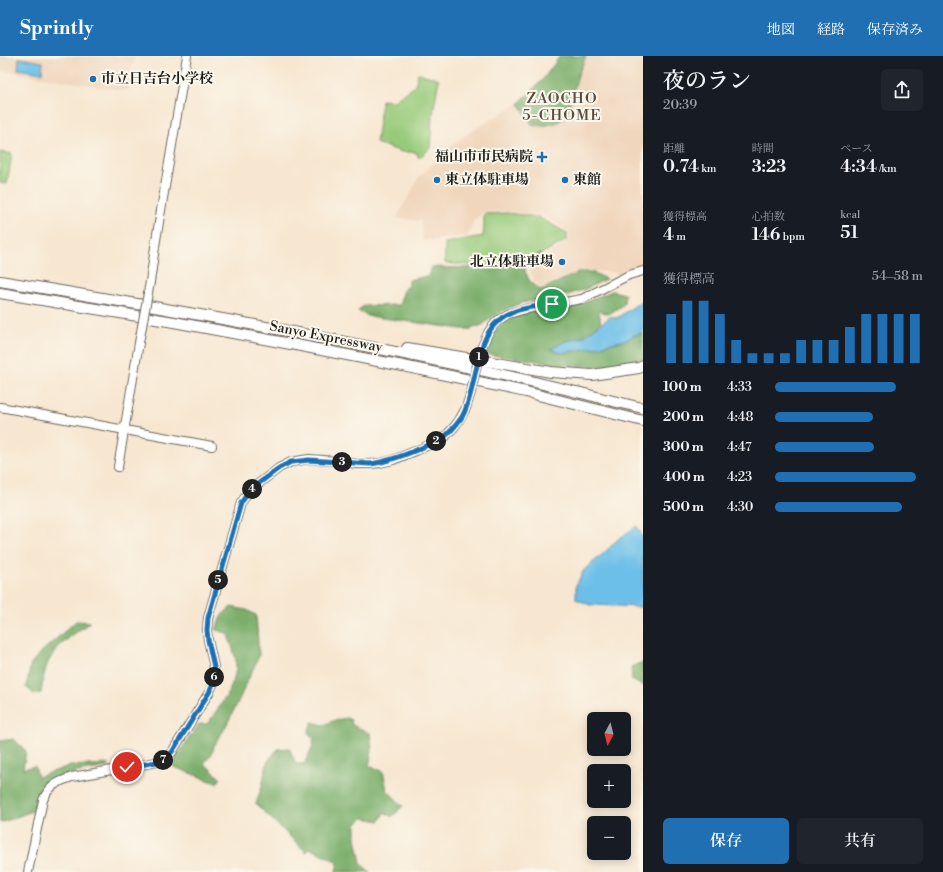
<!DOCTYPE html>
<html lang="ja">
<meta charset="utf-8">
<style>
body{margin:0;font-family:"Libre Bodoni","Noto Serif JP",serif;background:#20242c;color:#f1f3f6;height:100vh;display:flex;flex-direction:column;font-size:15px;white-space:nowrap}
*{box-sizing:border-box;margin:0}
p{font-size:13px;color:#9ea1a6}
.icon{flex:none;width:22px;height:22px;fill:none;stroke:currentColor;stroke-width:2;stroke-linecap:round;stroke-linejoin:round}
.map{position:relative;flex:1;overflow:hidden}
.side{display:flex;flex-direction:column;background:#171b24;width:300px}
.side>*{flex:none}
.needle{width:26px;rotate:187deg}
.buttons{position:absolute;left:587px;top:656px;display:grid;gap:8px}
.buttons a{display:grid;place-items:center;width:44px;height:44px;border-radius:6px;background:#171b24;box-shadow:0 2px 10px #0003;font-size:20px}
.pin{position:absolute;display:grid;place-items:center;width:34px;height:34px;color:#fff;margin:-17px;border:2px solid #fff;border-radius:50%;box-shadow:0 1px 4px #0007}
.km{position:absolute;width:20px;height:20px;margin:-10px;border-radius:50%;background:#222;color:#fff;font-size:11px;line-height:20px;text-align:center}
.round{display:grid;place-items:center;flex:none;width:42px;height:42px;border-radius:6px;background:#20242c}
.headline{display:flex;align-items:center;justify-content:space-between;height:68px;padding:0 20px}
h1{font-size:22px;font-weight:600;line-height:30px}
.figures{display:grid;grid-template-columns:repeat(3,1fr);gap:6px;height:68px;padding:4px 20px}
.figures div{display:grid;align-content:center}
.figures b{font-size:17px;font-weight:600}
.figures small{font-size:11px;font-weight:400}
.figures p{font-size:11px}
.chart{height:112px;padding:8px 20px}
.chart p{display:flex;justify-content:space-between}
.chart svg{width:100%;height:72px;margin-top:4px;stroke:#1f6fb2;stroke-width:6}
.cta{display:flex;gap:8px;margin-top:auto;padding:8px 20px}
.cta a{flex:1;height:46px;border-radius:6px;background:#1f6fb2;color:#fff;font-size:16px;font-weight:600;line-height:46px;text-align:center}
.cta a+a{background:#20242c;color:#f1f3f6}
ul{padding:0 20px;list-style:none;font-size:13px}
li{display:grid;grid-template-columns:64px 48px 1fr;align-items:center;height:30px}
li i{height:10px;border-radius:5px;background:#1f6fb2}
header{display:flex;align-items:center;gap:24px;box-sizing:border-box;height:56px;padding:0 20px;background:#1f6fb2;color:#fff}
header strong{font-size:19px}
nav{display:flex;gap:22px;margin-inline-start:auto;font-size:14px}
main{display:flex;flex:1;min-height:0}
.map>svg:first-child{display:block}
</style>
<header>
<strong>Sprintly</strong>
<nav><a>地図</a><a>経路</a><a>保存済み</a></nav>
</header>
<main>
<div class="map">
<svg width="643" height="816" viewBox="0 0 643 816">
<rect width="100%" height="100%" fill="#fbf7ec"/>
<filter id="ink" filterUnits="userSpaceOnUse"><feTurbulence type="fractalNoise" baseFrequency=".025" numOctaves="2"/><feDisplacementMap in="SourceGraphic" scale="8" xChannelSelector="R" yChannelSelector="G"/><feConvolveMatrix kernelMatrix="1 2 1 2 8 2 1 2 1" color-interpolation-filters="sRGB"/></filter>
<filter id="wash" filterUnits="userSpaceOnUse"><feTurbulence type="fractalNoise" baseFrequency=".012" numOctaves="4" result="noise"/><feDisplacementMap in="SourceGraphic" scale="16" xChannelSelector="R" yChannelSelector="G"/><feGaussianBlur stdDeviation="0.9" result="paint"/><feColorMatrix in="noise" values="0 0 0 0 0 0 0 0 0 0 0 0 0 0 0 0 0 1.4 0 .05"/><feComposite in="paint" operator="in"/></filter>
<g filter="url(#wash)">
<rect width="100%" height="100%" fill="#f7e7d1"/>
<g fill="#f0d6bc">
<path d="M 0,0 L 134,0 L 129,33 L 125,35 L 0,14 Z"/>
<path d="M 586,0 L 634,0 L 634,1 L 643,3 L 643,209 L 620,217 L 583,214 L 539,232 L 528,211 L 552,196 L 569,185 L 569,175 L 545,160 L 503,155 L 483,157 L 473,165 L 468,180 L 423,185 L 421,165 L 397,162 L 419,121 L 462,81 L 519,47 L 533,70 L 550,69 L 560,66 Z"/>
</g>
<g fill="#98ca7a" stroke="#5a734b">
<path d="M 418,17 L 439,23 L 432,62 L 430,92 L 419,102 L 416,96 L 402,96 L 376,87 L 382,44 L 394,45 L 415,30 Z"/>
<path d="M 0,96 L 12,98 L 7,128 L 0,127 Z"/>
<path d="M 507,157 L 538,161 L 567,177 L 567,184 L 551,193 L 521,207 L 472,212 L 470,209 L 445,207 L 445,187 L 483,180 L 484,170 L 484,158 Z"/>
</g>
<g fill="#7aae6a" stroke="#4b6543">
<path d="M 560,0 L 586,0 L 578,19 L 567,57 C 561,70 545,69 533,70 L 519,47 L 544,22 Z"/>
<path d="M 540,198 L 542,201 L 526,209 L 525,215 L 529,224 L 540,234 L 580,216 L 593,216 L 606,223 L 586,233 L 567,239 L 521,247 L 500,256 L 482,269 L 471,273 L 462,273 L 368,260 L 358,254 L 364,250 L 399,249 L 405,231 L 409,232 L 409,224 L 422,221 L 428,221 L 431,211 C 461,212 490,213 519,207 C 526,206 533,201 540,198 Z"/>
<path d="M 612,235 L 625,238 L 624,248 L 609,258 L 599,255 L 601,268 L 583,281 L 566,285 L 551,293 L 561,297 L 596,291 L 628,283 L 634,279 L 643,277 L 643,303 L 625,307 L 605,310 L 577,310 L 485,298 L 490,284 L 496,273 L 509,263 L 522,258 L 547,253 L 576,250 Z"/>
<path d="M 231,551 L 247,554 L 256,559 L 259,600 L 237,648 L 225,672 L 214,690 L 212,698 L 204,707 L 221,723 L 216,727 L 174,711 L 171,708 L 199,668 L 207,668 C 219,651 235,632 236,610 C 237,602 230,585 227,577 L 216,574 L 221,560 Z"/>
<path d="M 76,565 L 90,566 C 72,580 51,592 45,615 C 43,622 42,630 41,637 L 34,638 L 26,631 L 31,608 L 38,599 Z"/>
<path d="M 641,607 L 643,607 L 643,630 L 632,624 L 631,611 Z"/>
<path d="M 347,662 L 351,664 L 352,669 L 370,677 L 372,695 L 369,710 L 383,715 L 387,734 L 403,750 L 392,761 L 384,756 L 380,765 L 363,762 L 356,769 L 356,782 L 361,807 L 370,816 L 336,816 L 338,806 L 309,792 L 306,796 L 256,748 L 262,730 L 267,706 L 278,693 L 289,692 L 296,708 L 304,708 L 312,692 L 314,682 L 308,677 L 312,666 L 324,669 L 335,664 Z"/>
<path d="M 14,683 L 26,695 L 23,713 L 35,710 L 38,721 L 69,710 L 109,708 L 109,711 C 91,714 55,717 44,732 C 39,738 39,745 38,753 L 0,767 L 0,685 Z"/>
</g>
<g fill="#6cbfe8" stroke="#446e82">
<path d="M 19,2 L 43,6 L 42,17 L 18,13 Z"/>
<path d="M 643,244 L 643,277 L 634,279 L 628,283 L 596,291 L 561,297 L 551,293 L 566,285 L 583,281 L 610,261 L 617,262 Z"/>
<path d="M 637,470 L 643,482 L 643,551 L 590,549 L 576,543 L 576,529 L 584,514 L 603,498 L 617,484 Z"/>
</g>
</g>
<g filter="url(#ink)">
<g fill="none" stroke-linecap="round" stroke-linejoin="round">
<g stroke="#69635b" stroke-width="10">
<g id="secondary">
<path d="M 150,226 L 156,184 L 187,0"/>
<path d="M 480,295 L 489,275 L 497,265 L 508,258 L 526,253 L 582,243 L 629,219 L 643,215"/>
<path d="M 0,351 L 212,390"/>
<path d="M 118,411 L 139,287"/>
<path d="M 28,816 L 43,744 C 49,730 57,726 72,721 L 157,706 L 163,703 L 172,696 L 210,635 L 213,628 L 214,620 L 214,611 L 208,584 L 207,574 L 208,562 L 241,447 L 250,434 L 279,412 L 291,406 L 309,403 L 336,405 L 357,408 L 370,408 L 380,407 L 393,404 L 418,394 L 444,382 L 455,370 L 461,361 L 466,352 L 471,336"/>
</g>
</g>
<g stroke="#69635b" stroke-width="12">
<g id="highway">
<path d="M 0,225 C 183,255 366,287 547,329 C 579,336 611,345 643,352"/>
<path d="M 0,237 L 174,266 L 296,289 L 403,310 L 526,336 L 643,365"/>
<path d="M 407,292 L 551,316 L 592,319 L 639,312 L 643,310"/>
</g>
</g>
<use href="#secondary" stroke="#fff" stroke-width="8"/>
<use href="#highway" stroke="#fff" stroke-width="10"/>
<g stroke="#69635b" stroke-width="10" stroke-linecap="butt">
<g id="secondary-bridge">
<path d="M 139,287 L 150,226"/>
<path d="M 471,336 L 480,295"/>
</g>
</g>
<use href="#secondary-bridge" stroke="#fff" stroke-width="8"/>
</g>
</g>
<g fill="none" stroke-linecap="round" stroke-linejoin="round" filter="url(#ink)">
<g stroke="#fff" stroke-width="8">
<path id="route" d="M 127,711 L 157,706 L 163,704 L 172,696 L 210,635 L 213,628 L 214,620 L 214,611 L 208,584 L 207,574 L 208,562 L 241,447 L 250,434 L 279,412 L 291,406 L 309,404 L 370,408 C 392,405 411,397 430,388 C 435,386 440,384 444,381 C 451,376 457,368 462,361 C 470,347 472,330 476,314 C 480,297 484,277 498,265 C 512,252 534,251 552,248"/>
</g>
<use href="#route" stroke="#1f6fb2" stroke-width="5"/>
</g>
<g fill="#1f6fb2" stroke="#fbf7ec" stroke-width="1.5">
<circle cx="93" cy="23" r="4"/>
<path d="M540 95h4v4h4v4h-4v4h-4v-4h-4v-4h4z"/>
<circle cx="437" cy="124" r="4"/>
<circle cx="565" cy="124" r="4"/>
<circle cx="562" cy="206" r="4"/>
</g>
<g text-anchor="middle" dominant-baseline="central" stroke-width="4" stroke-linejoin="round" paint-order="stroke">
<g font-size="14" font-weight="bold" fill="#1c1c1c" stroke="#fbf7ec" text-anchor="start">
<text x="101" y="23">市立日吉台小学校</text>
<text x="533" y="101" text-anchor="end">福山市市民病院</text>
<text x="445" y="124">東立体駐車場</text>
<text x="573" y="124">東館</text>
<text x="554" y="206" text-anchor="end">北立体駐車場</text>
</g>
<g font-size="14" fill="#1c1c1c" stroke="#fbf7ec">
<text transform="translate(326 281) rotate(11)">Sanyo Expressway</text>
</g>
<g font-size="15" letter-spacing="1" fill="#594c3f" stroke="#fbf7ec">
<text x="562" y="42">ZAOCHO<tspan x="562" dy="17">5-CHOME</tspan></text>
</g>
</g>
</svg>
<div class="buttons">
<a><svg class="needle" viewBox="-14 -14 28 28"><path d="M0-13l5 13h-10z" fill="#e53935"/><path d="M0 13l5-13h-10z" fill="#9ea1a6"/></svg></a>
<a>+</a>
<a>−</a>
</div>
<div class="pin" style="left:552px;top:248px;background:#1e9e55"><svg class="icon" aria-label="arrive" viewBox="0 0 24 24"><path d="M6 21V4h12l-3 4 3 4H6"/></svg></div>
<div class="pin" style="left:127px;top:711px;background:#d93025"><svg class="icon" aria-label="check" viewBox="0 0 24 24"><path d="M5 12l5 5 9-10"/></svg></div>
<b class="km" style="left:479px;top:301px">1</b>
<b class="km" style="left:436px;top:385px">2</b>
<b class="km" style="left:342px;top:406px">3</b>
<b class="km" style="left:252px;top:433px">4</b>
<b class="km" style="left:218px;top:524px">5</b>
<b class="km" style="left:214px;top:621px">6</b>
<b class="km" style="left:163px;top:704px">7</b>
</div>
<section class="side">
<div class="headline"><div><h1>夜のラン</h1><p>20:39</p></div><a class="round"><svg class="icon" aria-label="share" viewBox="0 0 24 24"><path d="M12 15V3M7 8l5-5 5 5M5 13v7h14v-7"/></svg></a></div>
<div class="figures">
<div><p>距離</p><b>0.74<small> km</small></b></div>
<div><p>時間</p><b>3:23</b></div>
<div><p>ペース</p><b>4:34<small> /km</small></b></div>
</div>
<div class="figures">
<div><p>獲得標高</p><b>4<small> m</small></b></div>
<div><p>心拍数</p><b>146<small> bpm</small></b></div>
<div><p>kcal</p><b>51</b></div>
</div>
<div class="chart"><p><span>獲得標高</span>54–58 m</p>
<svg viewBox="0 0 160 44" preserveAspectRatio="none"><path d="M5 44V14M15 44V6M25 44V6M35 44V14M45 44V30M55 44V38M65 44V38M75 44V38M85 44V30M95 44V30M105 44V30M115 44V22M125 44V14M135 44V14M145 44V14M155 44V14"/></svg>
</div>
<ul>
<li><b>100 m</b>4:33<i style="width:82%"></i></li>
<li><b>200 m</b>4:48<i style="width:66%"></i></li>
<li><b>300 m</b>4:47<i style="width:67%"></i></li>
<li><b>400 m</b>4:23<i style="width:95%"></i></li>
<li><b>500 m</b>4:30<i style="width:86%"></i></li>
</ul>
<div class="cta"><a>保存</a><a>共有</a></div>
</section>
</main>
